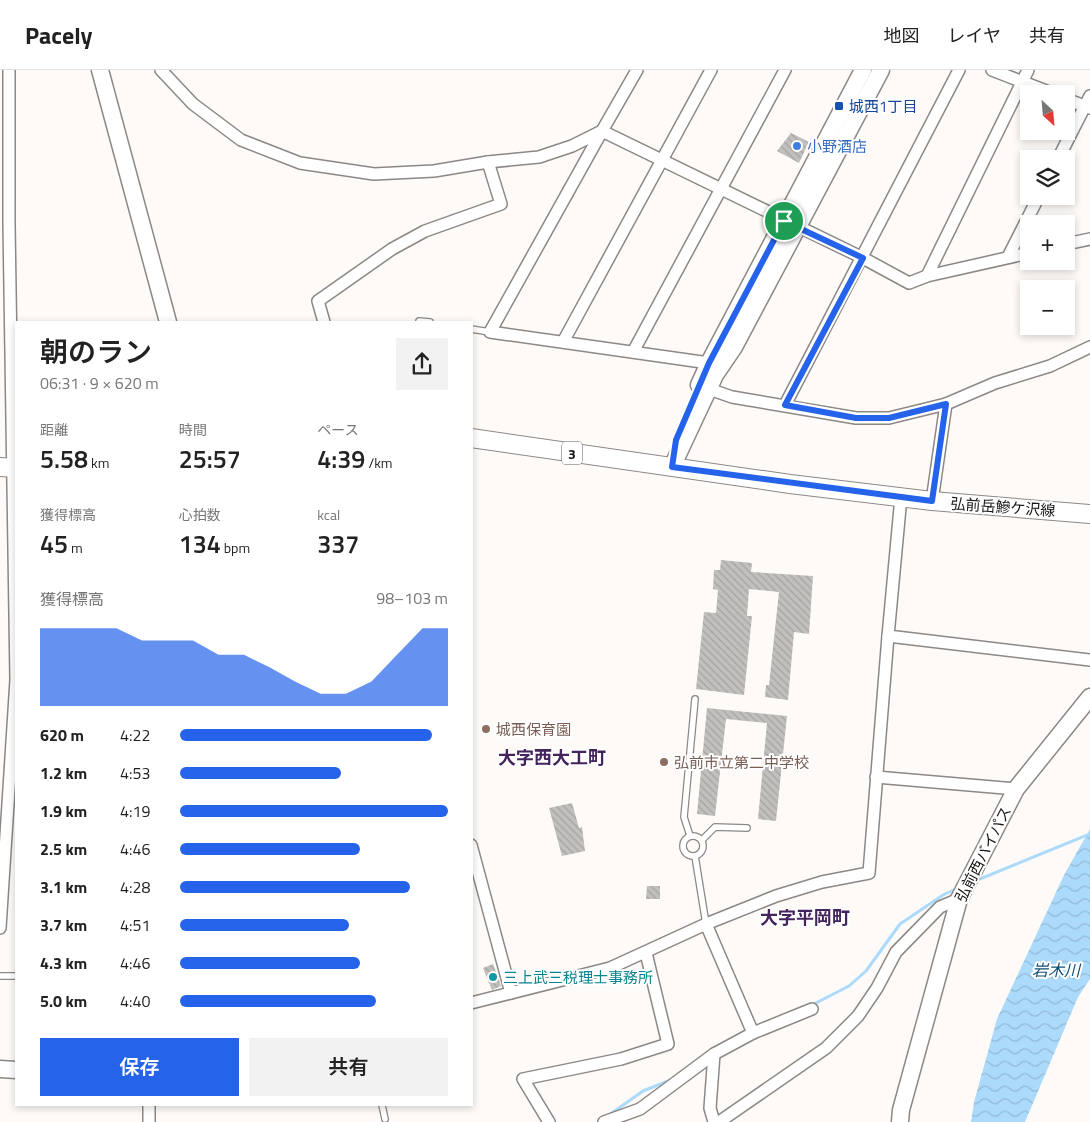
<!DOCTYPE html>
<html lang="ja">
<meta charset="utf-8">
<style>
body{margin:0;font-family:"Titillium Web","Noto Sans JP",sans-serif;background:#f2f2f2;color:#222;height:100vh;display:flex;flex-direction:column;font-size:19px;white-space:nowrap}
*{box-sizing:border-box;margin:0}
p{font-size:16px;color:#767676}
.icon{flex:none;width:28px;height:28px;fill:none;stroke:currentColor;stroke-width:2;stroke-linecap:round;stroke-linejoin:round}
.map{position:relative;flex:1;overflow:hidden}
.side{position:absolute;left:15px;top:251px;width:458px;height:785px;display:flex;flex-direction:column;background:#fff;border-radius:0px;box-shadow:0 2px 8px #0003}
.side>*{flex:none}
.needle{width:32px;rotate:154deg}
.fabs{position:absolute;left:1020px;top:15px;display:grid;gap:10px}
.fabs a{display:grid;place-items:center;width:55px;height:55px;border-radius:0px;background:#fff;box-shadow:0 2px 8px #0003;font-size:25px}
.pin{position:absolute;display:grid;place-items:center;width:42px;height:42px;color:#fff;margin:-21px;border:2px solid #fff;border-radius:50%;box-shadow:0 1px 5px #0007}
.round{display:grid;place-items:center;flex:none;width:52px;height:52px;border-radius:0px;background:#f2f2f2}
.summary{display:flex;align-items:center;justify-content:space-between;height:85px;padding:0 25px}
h1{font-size:28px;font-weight:600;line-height:38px}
.stats{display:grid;grid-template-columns:repeat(3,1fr);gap:8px;height:85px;padding:5px 25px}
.stats div{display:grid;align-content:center}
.stats b{font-size:25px;font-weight:600}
.stats small{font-size:14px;font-weight:400}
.stats p{font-size:14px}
.chart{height:140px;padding:10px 25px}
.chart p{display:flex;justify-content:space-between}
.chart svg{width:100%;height:90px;margin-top:5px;fill:#2563eb;opacity:.7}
.cta{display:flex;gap:10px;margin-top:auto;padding:10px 25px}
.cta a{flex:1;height:58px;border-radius:0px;background:#2563eb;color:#fff;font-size:20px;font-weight:600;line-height:58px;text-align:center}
.cta a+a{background:#f2f2f2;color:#222}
ul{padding:0 25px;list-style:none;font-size:16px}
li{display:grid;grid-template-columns:80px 60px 1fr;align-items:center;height:38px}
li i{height:12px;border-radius:6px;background:#2563eb}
header{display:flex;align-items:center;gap:30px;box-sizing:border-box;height:70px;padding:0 25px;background:#fff;border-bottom:1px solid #e0e0e0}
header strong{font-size:24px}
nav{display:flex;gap:28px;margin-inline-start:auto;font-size:18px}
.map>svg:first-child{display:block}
</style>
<header>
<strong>Pacely</strong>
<nav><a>地図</a><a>レイヤ</a><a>共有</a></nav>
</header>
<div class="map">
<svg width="1090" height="1052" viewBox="0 0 1090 1052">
<defs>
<pattern id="water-waves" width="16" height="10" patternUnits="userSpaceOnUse" patternTransform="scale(1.25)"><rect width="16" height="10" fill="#acdafb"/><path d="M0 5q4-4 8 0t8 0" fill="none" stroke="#93bad6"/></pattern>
<pattern id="building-back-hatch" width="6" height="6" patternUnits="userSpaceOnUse" patternTransform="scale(1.25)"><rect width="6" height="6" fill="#c2c0bd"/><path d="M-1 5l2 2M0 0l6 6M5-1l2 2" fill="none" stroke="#a6a4a2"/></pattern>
</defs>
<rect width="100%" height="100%" fill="#fefaf8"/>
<path fill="url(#water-waves)" d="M 1090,759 L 1090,909 L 1078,927 L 1025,1052 L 971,1052 L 974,1032 L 997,949 L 1064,805 Z"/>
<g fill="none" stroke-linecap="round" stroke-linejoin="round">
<g stroke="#acdafb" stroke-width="3">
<path d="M 975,811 L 1090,764"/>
<path d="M 812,935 L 849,916 L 866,901 L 900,854 L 943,825 L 958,818"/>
<path d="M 609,1045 L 643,1021 L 673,1009"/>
</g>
</g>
<g fill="url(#building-back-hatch)">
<path d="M 791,63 L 809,72 L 799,93 L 777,81 Z"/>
<path d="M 721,490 L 752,493 L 751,502 L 813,506 L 809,564 L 794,562 L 788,630 L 765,627 L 766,615 L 769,615 L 779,522 L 749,519 L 747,546 L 752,546 L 744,625 L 696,619 L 704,542 L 716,543 L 718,520 L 713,519 L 714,500 L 720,500 Z"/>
<path d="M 707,638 L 787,646 L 776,751 L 758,749 L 767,653 L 726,649 L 715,746 L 697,744 Z"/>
<path d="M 572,733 L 579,758 L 582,757 L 585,781 L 562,786 L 549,738 Z"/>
<path d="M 647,816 L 660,816 L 660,829 L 646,829 Z"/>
<path d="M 493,894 L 501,916 L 492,920 L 483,898 Z"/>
</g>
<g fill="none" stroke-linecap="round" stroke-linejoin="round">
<g stroke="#8b8886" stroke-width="8">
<g id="lane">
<path d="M 419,251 L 430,252"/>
<path d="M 471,259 L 490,262"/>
<circle cx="693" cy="776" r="10"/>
<path d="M 690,766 L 684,747 L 695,629"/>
<path d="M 702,770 L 715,757 L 747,758"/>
<path d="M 695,786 L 706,854"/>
<path d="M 0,906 L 16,906"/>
<path d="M 382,1035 L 385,1049"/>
</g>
</g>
<g stroke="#8b8886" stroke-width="14">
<g id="street">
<path d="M 161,0 L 193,34 L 241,70 L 300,93 L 374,104 L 434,101 L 488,92 L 539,87 L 572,76 L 602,61 L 637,0"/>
<path d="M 992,0 L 1054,24"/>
<path d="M 1066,29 L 1090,38"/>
<path d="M 1058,89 L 1090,26"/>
<path d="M 1066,174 L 1090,169"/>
<path d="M 1008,187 L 1039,126"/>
<path d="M 927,206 L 1028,0"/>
<path d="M 324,252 L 318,231 L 392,179 L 425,161 L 501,134 L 488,92"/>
<path d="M 563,272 L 711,0"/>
<path d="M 633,282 L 785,0"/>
<path d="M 709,293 L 490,262 L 602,61 L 863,188 L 909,213 L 927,206 L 1029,183"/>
<path d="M 709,319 L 732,327 L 856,348 L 889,348 L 946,334 L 995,313 L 1050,296 L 1090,277"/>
<path d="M 785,335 L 959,0"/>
<path d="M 932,431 L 946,334"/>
<path d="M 888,566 L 1090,590"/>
<path d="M 876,707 L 1016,719"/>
<path d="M 471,775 L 511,923"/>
<path d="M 706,854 L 753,963"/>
<path d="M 0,858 L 16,610 L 9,154 L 9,0"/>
<path d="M 471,933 L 610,898 L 706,854 L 776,826 L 822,812 L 869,803 L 888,566 L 901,427"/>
<path d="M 149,1052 L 149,1035"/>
<path d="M 549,1052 L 523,1009 L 621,989 L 668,974 L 646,883"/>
<path d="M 604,1052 L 640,1039 L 714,984 L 753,963 L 812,939"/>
<path d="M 714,1052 L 710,1038 L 714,984"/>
<path d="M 719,1052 L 826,978 L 858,946 L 877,918 L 896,882 L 940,837 L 959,829"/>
</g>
</g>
<g stroke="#8b8886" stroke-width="19">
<g id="secondary">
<path d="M 100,0 L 168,252"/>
<path d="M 699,315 L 709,293 L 863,0"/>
<path d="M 672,397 L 715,305 L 734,277 L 881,0"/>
<path d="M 0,999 L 16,1000"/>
<path d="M 900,1052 L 901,1040 L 959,829 L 1016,719 L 1090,627"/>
</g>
</g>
<g stroke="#8b8886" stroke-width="20">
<g id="primary">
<path d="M 471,368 L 790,414 L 932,431 L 1090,444"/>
<path d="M 0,397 L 16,398"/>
</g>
</g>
<use href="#lane" stroke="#fff" stroke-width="5.5"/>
<use href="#street" stroke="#fff" stroke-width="11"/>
<use href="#secondary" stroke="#fff" stroke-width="16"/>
<use href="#primary" stroke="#fff" stroke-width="18"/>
</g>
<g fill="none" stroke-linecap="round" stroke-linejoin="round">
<g stroke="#fff" stroke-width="10">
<path id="route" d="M 784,151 L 863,188 L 785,335 L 856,348 L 889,348 L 946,334 L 932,431 L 672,397 L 676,370 L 709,293 Z"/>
</g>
<use href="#route" stroke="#2563eb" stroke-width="6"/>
</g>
<rect fill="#1a4fb4" stroke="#fff" stroke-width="2" x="834" y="31" width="10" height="10" rx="2.5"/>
<circle fill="#3f7fe0" stroke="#fff" stroke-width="2" cx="797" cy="76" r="5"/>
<g fill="#8d6e63" stroke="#fff" stroke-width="2">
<circle cx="486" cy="659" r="5"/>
<circle cx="664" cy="692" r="5"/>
</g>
<circle fill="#0f9aa8" stroke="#fff" stroke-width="2" cx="493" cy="907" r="5"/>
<g text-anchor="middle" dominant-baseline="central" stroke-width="4" stroke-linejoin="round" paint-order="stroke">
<rect fill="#fff" stroke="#5d5d5c" stroke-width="1" x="562" y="371.5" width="20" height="23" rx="4"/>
<g font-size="14" font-weight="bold" fill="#181716">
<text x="572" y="383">3</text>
</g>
<g font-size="15" fill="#164399" stroke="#fff" text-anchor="start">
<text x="849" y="36">城西1丁目</text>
</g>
<g font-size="15" fill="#366cbe" stroke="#fff" text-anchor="start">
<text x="807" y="76">小野酒店</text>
</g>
<g font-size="15" fill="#181716" stroke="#fff">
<text transform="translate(1003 437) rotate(4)">弘前岳鰺ケ沢線</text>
<text transform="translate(983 784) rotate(-63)">弘前西バイパス</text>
</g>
<g font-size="15" fill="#785e54" stroke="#fff" text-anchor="start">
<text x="496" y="659">城西保育園</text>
<text x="674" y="692">弘前市立第二中学校</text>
</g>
<g font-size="15" fill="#0d838f" stroke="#fff" text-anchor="start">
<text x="503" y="907">三上武三税理士事務所</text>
</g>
<g font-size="16" font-style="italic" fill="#135074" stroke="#fff">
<text x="1056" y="900">岩木川</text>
</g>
<g font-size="18" font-weight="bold" fill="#43245c" stroke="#fff">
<text x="552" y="687">大字西大工町</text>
<text x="805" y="847">大字平岡町</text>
</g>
</g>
</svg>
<div class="fabs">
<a><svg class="needle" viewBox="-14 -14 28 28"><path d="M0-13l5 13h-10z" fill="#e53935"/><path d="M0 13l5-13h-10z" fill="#767676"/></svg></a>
<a><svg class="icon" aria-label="layers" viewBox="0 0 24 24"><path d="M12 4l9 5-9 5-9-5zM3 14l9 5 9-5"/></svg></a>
<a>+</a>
<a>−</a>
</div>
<div class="pin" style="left:784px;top:151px;background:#1e9e55"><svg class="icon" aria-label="arrive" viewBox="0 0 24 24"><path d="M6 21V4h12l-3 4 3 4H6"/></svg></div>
<section class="side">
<div class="summary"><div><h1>朝のラン</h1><p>06:31 · 9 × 620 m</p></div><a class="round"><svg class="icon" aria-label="share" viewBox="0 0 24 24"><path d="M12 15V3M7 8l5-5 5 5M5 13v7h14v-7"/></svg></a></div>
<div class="stats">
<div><p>距離</p><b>5.58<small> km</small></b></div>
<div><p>時間</p><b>25:57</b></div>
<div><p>ペース</p><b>4:39<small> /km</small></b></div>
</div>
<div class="stats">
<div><p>獲得標高</p><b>45<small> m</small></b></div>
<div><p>心拍数</p><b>134<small> bpm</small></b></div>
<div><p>kcal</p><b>337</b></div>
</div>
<div class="chart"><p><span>獲得標高</span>98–103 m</p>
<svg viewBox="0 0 160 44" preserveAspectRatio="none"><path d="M0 44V6L10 6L20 6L30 6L40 12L50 12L60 12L70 19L80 19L90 25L100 32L110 38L120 38L130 32L140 19L150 6L160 6V44z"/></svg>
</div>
<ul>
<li><b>620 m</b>4:22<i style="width:94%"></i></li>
<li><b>1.2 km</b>4:53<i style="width:60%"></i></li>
<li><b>1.9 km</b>4:19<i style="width:100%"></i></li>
<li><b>2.5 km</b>4:46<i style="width:67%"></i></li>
<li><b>3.1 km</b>4:28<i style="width:86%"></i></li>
<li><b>3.7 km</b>4:51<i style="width:63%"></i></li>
<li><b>4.3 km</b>4:46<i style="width:67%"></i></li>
<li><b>5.0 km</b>4:40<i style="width:73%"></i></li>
</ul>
<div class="cta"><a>保存</a><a>共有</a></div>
</section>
</div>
